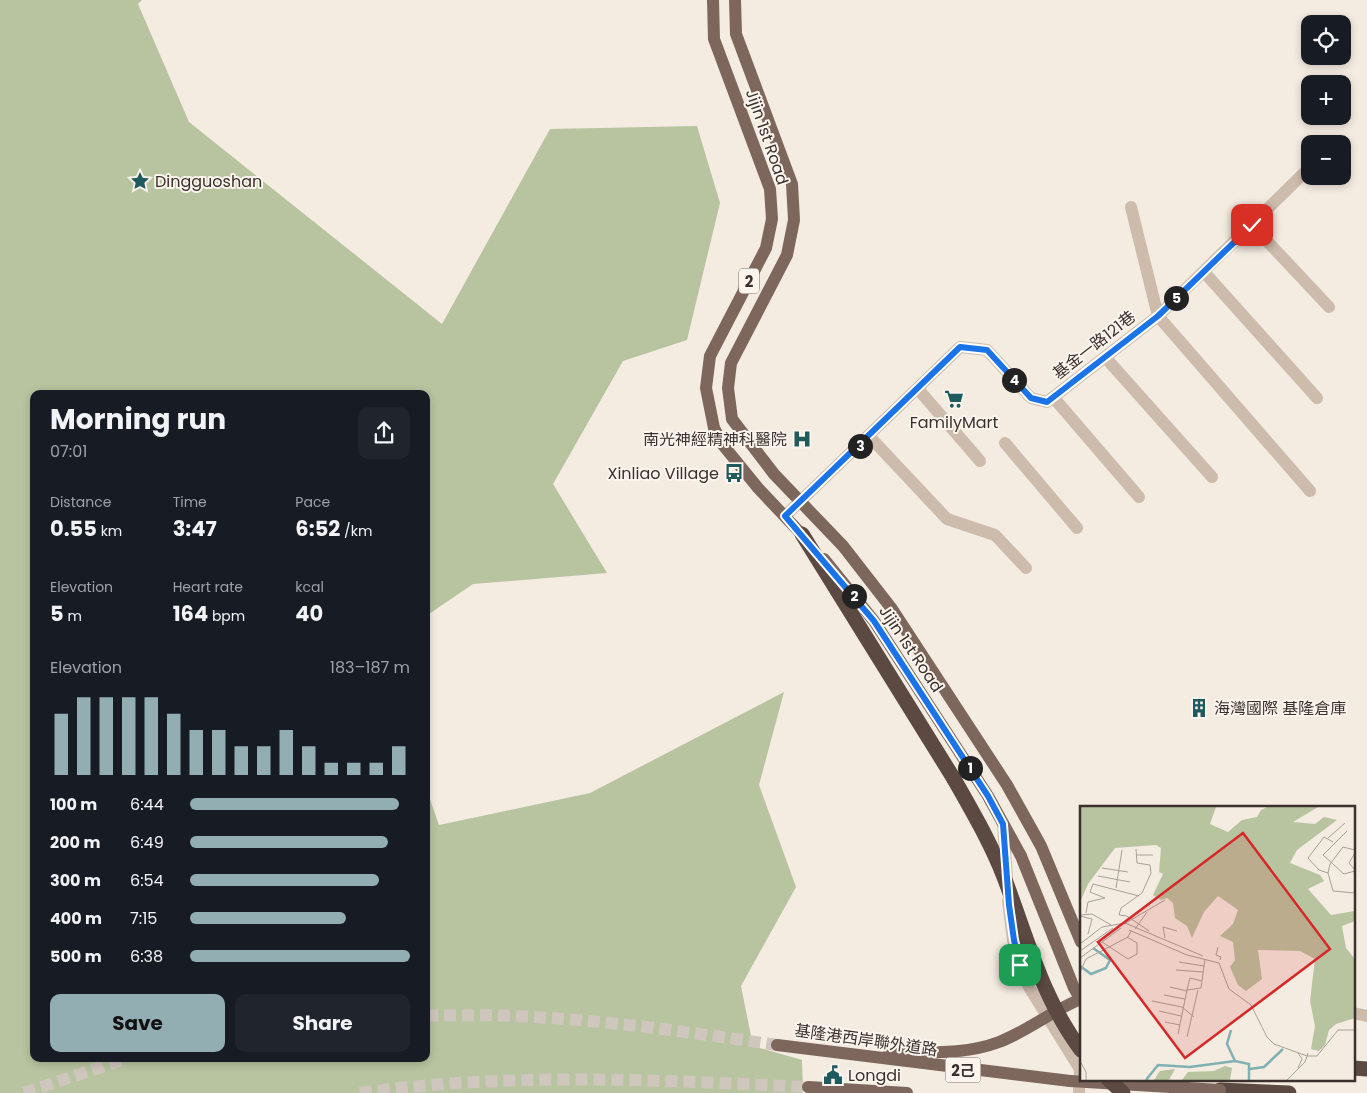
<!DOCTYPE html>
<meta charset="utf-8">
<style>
body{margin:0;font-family:Poppins,"Noto Sans TC",sans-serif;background:#20242c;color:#f1f3f6;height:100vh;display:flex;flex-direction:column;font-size:19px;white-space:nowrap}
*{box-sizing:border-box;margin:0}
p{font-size:16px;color:#9ea1a6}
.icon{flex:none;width:28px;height:28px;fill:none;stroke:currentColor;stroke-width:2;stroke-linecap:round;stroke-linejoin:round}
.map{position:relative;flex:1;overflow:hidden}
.drawer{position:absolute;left:30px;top:390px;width:400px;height:672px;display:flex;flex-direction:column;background:#171b24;border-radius:10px;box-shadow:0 2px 8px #0003}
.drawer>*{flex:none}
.controls{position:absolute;left:1301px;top:15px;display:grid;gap:10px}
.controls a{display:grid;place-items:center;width:50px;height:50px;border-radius:10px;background:#171b24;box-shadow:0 2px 8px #0003;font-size:25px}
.pin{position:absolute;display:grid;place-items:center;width:42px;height:42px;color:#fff;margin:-21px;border-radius:10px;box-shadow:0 2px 8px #0006}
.km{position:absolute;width:25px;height:25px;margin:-12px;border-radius:50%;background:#222;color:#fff;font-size:14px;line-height:25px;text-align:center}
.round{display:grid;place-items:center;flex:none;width:52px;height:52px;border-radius:10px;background:#20242c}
.headline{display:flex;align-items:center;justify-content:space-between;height:85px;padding:0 20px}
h1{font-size:28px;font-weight:700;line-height:38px}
.metrics{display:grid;grid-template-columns:repeat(3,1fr);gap:8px;height:85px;padding:5px 20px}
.metrics div{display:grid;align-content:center}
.metrics b{font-size:21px;font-weight:700}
.metrics small{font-size:14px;font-weight:400}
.metrics p{font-size:14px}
.chart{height:140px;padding:10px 20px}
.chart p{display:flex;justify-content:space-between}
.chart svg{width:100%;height:90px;margin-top:5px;stroke:#92aeb2;stroke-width:6}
.cta{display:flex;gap:10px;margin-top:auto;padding:10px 20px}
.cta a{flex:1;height:58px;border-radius:10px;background:#92aeb2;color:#111;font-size:20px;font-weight:700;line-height:58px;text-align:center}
.cta a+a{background:#20242c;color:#f1f3f6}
ul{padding:0 20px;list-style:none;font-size:16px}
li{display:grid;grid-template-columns:80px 60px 1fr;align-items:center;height:38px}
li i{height:12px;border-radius:6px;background:#92aeb2}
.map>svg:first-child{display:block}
</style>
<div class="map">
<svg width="1367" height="1093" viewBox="0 0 1367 1093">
<rect width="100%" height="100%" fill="#f4ebe1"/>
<path fill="#b8c4a0" d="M 0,0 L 142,0 L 138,4 L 189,122 L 442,324 L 550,129 L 697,126 L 720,203 L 687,340 L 623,361 L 553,484 L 607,573 L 473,584 L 426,616 L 426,394 L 34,394 L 34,1059 L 426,1059 L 426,788 L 439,825 L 590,793 L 784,692 L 759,785 L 796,887 L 741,986 L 753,1046 L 802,1060 L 803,1093 L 0,1093 Z"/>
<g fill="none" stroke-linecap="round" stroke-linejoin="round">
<g stroke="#cfc6bd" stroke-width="12" stroke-dasharray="12 6" stroke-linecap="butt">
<path d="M 426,1016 C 544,1011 660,1028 777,1045"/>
<path d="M 24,1093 L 125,1059"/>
<path d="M 360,1093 C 508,1072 659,1080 808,1087"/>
</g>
<g stroke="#cdbbac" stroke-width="12">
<path d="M 1131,207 L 1158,316 L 1310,491"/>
<path d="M 1252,225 L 1329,307"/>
<path d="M 1204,272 L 1317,398"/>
<path d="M 1105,357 L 1212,477"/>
<path d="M 918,389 L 980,461"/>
<path d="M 1053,397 L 1139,497"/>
<path d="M 870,437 L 947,519 L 995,535 L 1026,568"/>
<path d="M 1005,443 L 1077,528"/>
<path d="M 785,516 L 960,347 L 987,350 L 1031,398 L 1047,402 L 1158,316 L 1305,172"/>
<path d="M 1003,824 L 1007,878"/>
<path d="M 1008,901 L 1013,940 L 1020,965 L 1029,987 L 1080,1069 L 1079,1093"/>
<path d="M 1353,1013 L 1367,1016"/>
</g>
<g stroke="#7d675c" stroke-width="12">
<path d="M 713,0 L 714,39 L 770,189 L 772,219 L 766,248 L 710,356 L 706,388 L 714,428 L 723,445 L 758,488 L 807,540"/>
<path d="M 735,0 L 736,34 L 792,184 L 794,220 L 787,255 L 731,363 L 728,388 L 732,419 L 774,474 L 843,546 L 892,609 L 1007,785 L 1041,846 L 1081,942"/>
<path d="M 824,559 L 874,621 L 988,796 L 1021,856 L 1074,988 L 1081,1000"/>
<path d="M 777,1045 L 1070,1081"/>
<path d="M 889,1053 C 926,1052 965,1055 999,1042 C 1028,1031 1053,1010 1081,999"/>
<path d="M 808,1087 L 907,1093"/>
</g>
<g stroke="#5c4a42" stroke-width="15">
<path d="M 802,534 L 954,779"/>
<path d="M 1353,1068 L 1367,1069"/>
<path d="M 1220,1090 L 1289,1093"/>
</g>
<path stroke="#7d675c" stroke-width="12" d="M 1070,1081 L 1220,1090"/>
<g stroke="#5c4a42" stroke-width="15">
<path d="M 954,779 C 972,811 991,843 1004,877 C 1027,937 1042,998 1081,1050"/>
<path d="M 1108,1079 L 1123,1093"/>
</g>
</g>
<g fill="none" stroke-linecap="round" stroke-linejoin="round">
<g stroke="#fff" stroke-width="10">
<path id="route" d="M 1020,965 L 1014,940 L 1009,905 L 1003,824 L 988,796 L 874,621 L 785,516 L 960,347 L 987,350 L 1031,398 L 1047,402 L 1158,316 L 1252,225"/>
</g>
<use href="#route" stroke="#1a73e8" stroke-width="6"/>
</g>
<defs>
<g id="sight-bare" transform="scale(1.5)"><path d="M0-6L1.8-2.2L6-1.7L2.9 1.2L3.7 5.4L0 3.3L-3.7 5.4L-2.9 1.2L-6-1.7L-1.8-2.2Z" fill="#1f5a5e" stroke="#fbf5ee" stroke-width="2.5" paint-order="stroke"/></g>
<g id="supermarket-bare" transform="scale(1.5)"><path d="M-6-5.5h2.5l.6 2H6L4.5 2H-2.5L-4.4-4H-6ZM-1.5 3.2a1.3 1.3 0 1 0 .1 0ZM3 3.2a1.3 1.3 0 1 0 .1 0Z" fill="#1f5a5e" stroke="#fbf5ee" stroke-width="2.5" paint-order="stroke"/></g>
<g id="hospital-bare" transform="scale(1.5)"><path d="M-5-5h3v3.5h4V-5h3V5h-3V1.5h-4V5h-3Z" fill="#1f5a5e" stroke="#fbf5ee" stroke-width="2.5" paint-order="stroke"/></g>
<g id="bus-bare" transform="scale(1.5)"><path d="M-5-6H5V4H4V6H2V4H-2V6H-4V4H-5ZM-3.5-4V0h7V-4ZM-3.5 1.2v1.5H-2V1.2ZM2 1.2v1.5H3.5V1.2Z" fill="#1f5a5e" stroke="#fbf5ee" stroke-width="2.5" paint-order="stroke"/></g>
<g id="building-bare" transform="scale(1.5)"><path d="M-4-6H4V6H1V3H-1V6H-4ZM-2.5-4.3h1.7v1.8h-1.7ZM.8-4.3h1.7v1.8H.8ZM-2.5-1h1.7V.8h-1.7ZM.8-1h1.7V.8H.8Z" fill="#1f5a5e" stroke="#fbf5ee" stroke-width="2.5" paint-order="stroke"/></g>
<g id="civic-bare" transform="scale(1.5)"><path d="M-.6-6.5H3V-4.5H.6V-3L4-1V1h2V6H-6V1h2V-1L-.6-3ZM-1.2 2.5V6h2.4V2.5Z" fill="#1f5a5e" stroke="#fbf5ee" stroke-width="2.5" paint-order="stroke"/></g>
</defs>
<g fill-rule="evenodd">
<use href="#sight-bare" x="140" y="181"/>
<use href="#supermarket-bare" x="954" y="399"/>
<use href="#hospital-bare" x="802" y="439"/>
<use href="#bus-bare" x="734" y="473"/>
<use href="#building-bare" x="1199" y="708"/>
<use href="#civic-bare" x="833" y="1075"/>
</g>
<g text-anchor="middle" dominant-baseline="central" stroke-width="4" stroke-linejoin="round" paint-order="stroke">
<g fill="#fbf5ee" stroke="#756b66" stroke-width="1">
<rect x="739" y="268.5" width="20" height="25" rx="4"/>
<rect x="945.5" y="1057.5" width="35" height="25" rx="4"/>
</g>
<g font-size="15" font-weight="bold" fill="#3b302b">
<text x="749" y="281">2</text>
<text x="963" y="1070">2己</text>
</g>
<g font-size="16" fill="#3b302b" stroke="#fbf5ee">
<text transform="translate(767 137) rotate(71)">Jijin 1st Road</text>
<text transform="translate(1094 345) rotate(-38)">基金一路121巷</text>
<text transform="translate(911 649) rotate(56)">Jijin 1st Road</text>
<text transform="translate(866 1040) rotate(8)">基隆港西岸聯外道路</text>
</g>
<g font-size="16" fill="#3b302b" stroke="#fbf5ee" text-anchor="start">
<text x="155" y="181">Dingguoshan</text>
<text x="954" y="422" text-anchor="middle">FamilyMart</text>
<text x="787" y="439" text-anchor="end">南光神經精神科醫院</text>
<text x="719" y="473" text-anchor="end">Xinliao Village</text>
<text x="1214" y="708">海灣國際 基隆倉庫</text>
<text x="848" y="1075">Longdi</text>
</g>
</g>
<g transform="translate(1080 806)">
<rect width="275" height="275" fill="#f4ebe1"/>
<path d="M 0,1 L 136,1 L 130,18 L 148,26 L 162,14 L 177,11 L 181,4 L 187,1 L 238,1 L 213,16 L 235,18 L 244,11 L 257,14 L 217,44 L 210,57 L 240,69 L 244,75 L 228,83 L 251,109 L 275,105 L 275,115 L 262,120 L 266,142 L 275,153 L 275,212 L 256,218 L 249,224 L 245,239 L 239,245 L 231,243 L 235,220 L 230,195 L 235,153 L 220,145 L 178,144 L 182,173 L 166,185 L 158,179 L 150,161 L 155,154 L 153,136 L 140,130 L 153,118 L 158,104 L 138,90 L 124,106 L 112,132 L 107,120 L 95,112 L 93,97 L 87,92 L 81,94 L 73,89 L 83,68 L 79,66 L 81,42 L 76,39 L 35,42 L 8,78 L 0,96 ZM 145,260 L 152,262 L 150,274 L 102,274 L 108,266 L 134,265 ZM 95,263 L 89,274 L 74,274 L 80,265 Z" fill="#b8c4a0"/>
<path fill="none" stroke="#7fb0b2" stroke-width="2.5" d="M 0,160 L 11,168 L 26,162 L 30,154 L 13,142M 151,224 L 147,238 L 155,255M 170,263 L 184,261 L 203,243M 66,274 L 78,259 L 110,261 L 155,255 L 169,258 L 169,274"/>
<path fill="none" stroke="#aaa098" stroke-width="1" d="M 267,25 L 243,49 L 264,68 L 275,65M 248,32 L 265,17M 56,43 L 57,57 L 70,59 L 71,67 L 62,87 L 41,102 L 39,109 L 47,110 L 69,125M 275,44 L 263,41 L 250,58 L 248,67 L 253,85 L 275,87M 275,47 L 269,57 L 275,64M 57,49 L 73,49M 22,62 L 48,66M 248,67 L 239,64 L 228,52 L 244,31 L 253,36M 18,70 L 50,76M 36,82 L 42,44M 6,107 L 8,96 L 25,92 L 10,86 L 13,78 L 59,90M 56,107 L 78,92M 0,109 L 12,108 L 31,119M 0,110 L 12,113 L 8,128M 44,118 L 85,94M 55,123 L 67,106M 49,124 L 107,149 L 139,157 L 149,183 L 171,199 L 187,231 L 194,238 L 227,250 L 237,250 L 258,224 L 275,224M 85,132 L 83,121 L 97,125M 22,136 L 48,153 L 57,148 L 57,137 L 47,131M 0,138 L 22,121 L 45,117 L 123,150M 138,141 L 136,149 L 141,151 L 140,154M 0,145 L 33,122M 0,152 L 41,122M 99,156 L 124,160M 96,164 L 123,166M 0,166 L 6,153 L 48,131 L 51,125M 90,181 L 107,185M 107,184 L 110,172 L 122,175M 84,189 L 105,193M 72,195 L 102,201 L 114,211M 79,205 L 101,210M 85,216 L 100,219M 98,228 L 107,184 L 121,182 L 125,153M 107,231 L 118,184M 0,255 L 6,266 L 6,274M 218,262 L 222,253 L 218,247M 207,274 L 225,256 L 228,247"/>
<path fill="#d62828" fill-opacity="0.15" stroke="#d62828" stroke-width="2.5" d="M 163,27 L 250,143 L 105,252 L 18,136 Z"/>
<rect width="275" height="275" fill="none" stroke="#3b302b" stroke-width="2.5"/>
</g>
</svg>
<div class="controls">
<a><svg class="icon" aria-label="locate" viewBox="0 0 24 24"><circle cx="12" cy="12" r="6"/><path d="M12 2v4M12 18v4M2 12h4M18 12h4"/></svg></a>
<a>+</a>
<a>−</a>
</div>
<div class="pin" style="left:1020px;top:965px;background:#1e9e55"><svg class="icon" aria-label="arrive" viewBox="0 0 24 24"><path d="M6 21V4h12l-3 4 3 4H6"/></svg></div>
<div class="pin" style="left:1252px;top:225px;background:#d93025"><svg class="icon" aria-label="check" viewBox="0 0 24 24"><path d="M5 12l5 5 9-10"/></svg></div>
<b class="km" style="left:970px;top:768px">1</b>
<b class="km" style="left:854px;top:596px">2</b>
<b class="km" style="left:860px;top:446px">3</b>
<b class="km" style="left:1014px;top:380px">4</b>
<b class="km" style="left:1176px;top:298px">5</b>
<section class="drawer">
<div class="headline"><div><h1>Morning run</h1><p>07:01</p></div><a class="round"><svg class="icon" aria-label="share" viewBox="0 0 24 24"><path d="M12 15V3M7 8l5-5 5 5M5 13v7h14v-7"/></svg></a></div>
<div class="metrics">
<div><p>Distance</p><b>0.55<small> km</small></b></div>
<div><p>Time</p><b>3:47</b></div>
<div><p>Pace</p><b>6:52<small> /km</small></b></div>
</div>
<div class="metrics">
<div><p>Elevation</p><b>5<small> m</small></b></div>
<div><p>Heart rate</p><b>164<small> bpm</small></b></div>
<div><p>kcal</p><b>40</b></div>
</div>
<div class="chart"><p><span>Elevation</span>183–187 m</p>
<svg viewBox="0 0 160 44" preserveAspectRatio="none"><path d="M5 44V14M15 44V6M25 44V6M35 44V6M45 44V6M55 44V14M65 44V22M75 44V22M85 44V30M95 44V30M105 44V22M115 44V30M125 44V38M135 44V38M145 44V38M155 44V30"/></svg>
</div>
<ul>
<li><b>100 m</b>6:44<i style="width:95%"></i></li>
<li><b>200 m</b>6:49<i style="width:90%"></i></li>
<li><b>300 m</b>6:54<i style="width:86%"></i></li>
<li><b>400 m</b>7:15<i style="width:71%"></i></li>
<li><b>500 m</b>6:38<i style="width:100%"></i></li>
</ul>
<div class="cta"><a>Save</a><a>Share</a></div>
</section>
</div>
